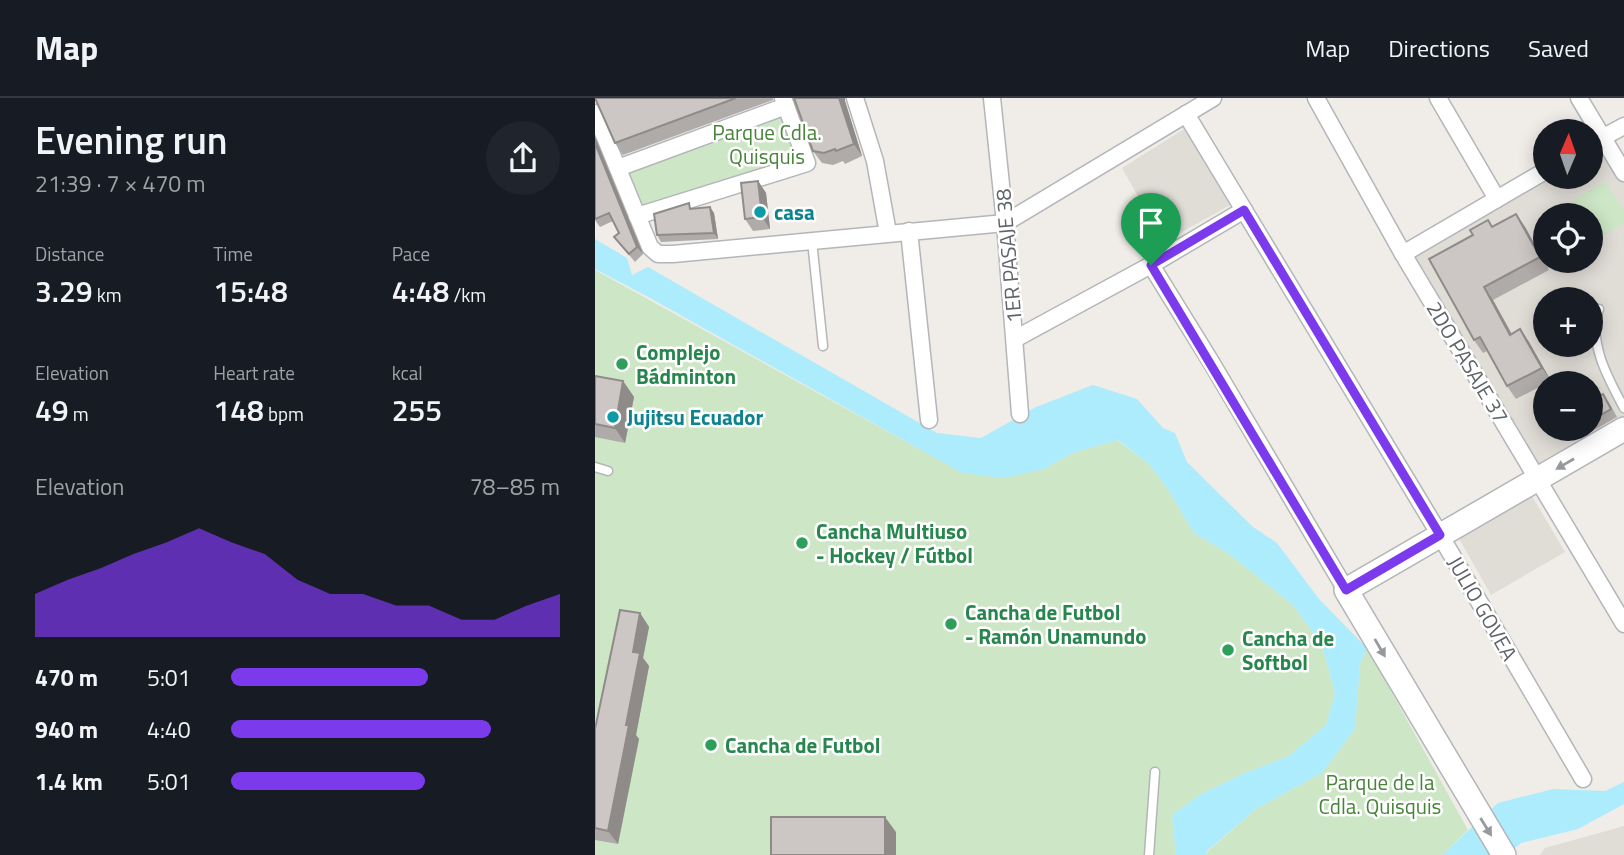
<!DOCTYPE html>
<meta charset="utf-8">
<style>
body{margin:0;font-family:"Titillium Web",sans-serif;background:#20242c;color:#f1f3f6;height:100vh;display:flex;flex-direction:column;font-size:26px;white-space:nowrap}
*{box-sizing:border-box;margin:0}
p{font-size:23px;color:#9ea1a6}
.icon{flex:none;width:38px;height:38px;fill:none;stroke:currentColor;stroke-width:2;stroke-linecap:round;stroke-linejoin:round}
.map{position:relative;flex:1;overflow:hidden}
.side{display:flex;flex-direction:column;background:#171b24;width:595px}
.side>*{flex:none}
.needle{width:46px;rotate:2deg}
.buttons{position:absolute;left:938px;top:21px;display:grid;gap:14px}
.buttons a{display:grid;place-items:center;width:70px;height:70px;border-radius:50%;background:#171b24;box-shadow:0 4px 18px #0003;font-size:35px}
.pin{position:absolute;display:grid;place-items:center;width:60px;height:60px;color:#fff;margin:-72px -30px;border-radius:50% 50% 50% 0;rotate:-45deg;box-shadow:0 0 7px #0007}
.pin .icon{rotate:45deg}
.round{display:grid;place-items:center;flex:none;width:74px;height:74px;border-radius:37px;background:#20242c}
.summary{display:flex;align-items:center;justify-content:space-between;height:119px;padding:0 35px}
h1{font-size:38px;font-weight:600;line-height:52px}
.stats{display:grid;grid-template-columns:repeat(3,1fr);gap:10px;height:119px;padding:7px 35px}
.stats div{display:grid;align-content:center}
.stats b{font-size:30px;font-weight:600}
.stats small{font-size:19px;font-weight:400}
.stats p{font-size:19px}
.chart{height:196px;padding:14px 35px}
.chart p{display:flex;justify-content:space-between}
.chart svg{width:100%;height:126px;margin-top:7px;fill:#7c3aed;opacity:.7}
ul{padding:0 35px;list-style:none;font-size:23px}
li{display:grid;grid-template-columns:112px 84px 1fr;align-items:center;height:52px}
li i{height:18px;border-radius:9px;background:#7c3aed}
header{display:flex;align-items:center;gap:42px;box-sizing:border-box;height:98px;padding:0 35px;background:#171b24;border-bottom:2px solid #363941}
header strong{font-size:33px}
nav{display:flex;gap:38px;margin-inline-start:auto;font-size:24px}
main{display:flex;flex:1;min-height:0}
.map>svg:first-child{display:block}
</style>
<header>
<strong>Map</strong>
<nav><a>Map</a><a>Directions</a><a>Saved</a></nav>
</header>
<main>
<section class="side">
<div class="summary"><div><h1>Evening run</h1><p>21:39 · 7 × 470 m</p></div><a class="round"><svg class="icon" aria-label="share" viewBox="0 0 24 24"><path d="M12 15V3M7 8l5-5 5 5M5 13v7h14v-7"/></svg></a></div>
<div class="stats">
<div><p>Distance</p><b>3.29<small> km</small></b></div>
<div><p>Time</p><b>15:48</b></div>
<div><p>Pace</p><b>4:48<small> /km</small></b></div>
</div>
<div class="stats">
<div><p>Elevation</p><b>49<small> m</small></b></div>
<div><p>Heart rate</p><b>148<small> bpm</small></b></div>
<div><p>kcal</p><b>255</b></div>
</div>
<div class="chart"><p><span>Elevation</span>78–85 m</p>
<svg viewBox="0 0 160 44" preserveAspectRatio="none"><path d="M0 44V29L10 24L20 20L30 15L40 11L50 6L60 11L70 15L80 24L90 29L100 29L110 33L120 33L130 38L140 38L150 33L160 29V44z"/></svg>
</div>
<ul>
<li><b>470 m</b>5:01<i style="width:60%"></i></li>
<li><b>940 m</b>4:40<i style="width:79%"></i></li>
<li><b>1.4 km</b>5:01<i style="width:59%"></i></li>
</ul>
</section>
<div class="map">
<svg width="1029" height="757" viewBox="0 0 1029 757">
<rect width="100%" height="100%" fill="#f0ece8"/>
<g fill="#e0dcd6" fill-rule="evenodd">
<path d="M 589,31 L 637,106 L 569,144 L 527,70 Z"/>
<path d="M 1013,40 L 1029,67 L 1029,331 L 944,380 L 812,154 L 950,79 L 996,79 L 996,50 ZM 950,117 L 996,117 L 996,163 L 950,163 ZM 950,201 L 996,201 L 996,247 L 950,247 ZM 950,285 L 996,285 L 996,331 L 950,331 Z"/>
<path d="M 934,393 L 970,454 L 896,497 L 862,437 Z"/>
<path d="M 1029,728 L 1029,757 L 945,757 L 950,750 Z"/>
</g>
<g fill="#cde6c5">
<path d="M 191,8 L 212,65 L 42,118 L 23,70 Z"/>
<path d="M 1010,83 L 1029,113 L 1029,125 L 996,145 L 996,117 L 954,117 Z"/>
<path d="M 0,172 L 326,352 L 449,371 L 478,355 L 522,342 L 555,367 L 572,390 L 599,435 L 633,455 L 698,507 L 727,547 L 740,595 L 731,627 L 694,658 L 650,675 L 606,696 L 577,717 L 581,757 L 0,757 Z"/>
<path d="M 772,550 L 873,732 L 847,757 L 612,757 L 611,755 L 661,711 L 727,675 L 760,631 L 765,566 Z"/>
</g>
<g fill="#acecfc">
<path d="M 0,141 L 32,160 L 37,177 L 53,169 L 342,335 L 386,340 L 441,309 L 498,287 L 542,301 L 568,330 L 580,335 L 592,364 L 658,429 L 682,445 L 724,501 L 772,550 L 765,566 L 760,631 L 727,675 L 661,711 L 611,754 L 612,757 L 581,757 L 577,717 L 606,696 L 650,675 L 694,658 L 731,627 L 740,595 L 727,547 L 698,507 L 633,455 L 599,435 L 572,390 L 555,367 L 523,342 L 478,355 L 449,371 L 409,380 L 367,375 L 55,200 L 0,171 Z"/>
<path d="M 1029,684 L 1029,706 L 983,731 L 926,745 L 911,757 L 847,757 L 903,705 L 958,691 L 1010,693 Z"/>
</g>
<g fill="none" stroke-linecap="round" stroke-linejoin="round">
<g stroke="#b3b6b9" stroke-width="11">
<g id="lane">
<path d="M 217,143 L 228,248"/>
<path d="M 1004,211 C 992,244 1014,282 1029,310"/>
<path d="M 0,369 L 13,373"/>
<path d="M 554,757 L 560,674"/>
</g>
</g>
<g stroke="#b3b6b9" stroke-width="19">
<g id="street">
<path d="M 260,0 L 280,63 L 293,135"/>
<path d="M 397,0 L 410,125 L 425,316"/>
<path d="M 721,0 L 808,156 L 1029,526"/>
<path d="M 843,0 L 902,101"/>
<path d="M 984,0 L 1029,75"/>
<path d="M 0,15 L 55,149 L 63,156 L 78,156 L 410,125 L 618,0"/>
<path d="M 591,16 L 845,437 L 988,681"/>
<path d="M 996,46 L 1029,28"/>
<path d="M 23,70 L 191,8"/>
<path d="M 42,118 L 212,65 L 188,0"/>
<path d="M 314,133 L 334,322"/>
<path d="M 808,156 L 950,73"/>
<path d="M 556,167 L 616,264 L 751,492"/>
<path d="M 420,241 L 556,167 L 649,112"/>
</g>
</g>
<g stroke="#b2b6b9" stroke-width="26">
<path id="secondary" d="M 909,757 L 751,492 L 1029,331"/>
</g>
<use href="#lane" stroke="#fff" stroke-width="8"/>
<use href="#street" stroke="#fff" stroke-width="16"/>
<use href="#secondary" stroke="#fff" stroke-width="23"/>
</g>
<g fill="#afaba9">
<path d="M 0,0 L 178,0 L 178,2 L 28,57 L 20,45 Z"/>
<path d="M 250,3 L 267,58 L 250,66 L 248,63 L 238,67 L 227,65 L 218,53 Z"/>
<path d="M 0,39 L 48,156 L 40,164 L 19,139 L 24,135 L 18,123 L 5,129 L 0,122 Z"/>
<path d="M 163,83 L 171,95 L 175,131 L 158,133 L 150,121 Z"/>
<path d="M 98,111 L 119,115 L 123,141 L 66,144 L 62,137 Z"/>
<path d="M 921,116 L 930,129 L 954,172 L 898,202 L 917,236 L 925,231 L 934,244 L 956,283 L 921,301 L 912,288 L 892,253 L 888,255 L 879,242 L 898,129 Z"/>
<path d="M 0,278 L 28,283 L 39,299 L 30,345 L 0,339 Z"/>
<path d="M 996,302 L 1013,303 L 1022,319 L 992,336 L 989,331 L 996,331 Z"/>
<path d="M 45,515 L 54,529 L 48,560 L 54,568 L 41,637 L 44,641 L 23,746 L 0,742 L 0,631 Z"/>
</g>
<g fill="#8f8b89">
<path d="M 244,0 L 250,0 L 250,3 L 267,58 L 259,46 Z"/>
<path d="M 0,39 L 48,156 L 42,149 L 0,45 Z"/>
<path d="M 163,83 L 171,95 L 175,131 L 167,119 Z"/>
<path d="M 115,109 L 119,115 L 123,141 L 119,135 Z"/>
<path d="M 921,116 L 930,129 L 954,172 L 945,159 Z"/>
<path d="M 889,189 L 898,202 L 924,250 L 915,237 Z"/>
<path d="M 925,231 L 934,244 L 956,283 L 947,270 Z"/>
<path d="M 28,283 L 39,299 L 30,345 L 20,330 Z"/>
<path d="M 45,515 L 54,529 L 48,560 L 54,568 L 41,637 L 44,641 L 23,746 L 13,733 L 31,627 L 38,554 Z"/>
<path d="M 290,719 L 301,734 L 301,757 L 290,757 Z"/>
</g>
<g fill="#ccc7c4" stroke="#8f8b89" stroke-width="2">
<path d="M 0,0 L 141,0 L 20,45 Z"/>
<path d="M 199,0 L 244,0 L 259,46 L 241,53 L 240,51 L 229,55 L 218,53 Z"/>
<path d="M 0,45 L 42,149 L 34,156 L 19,139 L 24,135 L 14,115 L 0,121 Z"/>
<path d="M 163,83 L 167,119 L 150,121 L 146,85 Z"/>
<path d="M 94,105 L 95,111 L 115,109 L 119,135 L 62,137 L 59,116 Z"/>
<path d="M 921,116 L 945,159 L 889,189 L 915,237 L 925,231 L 947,270 L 912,288 L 885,239 L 879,242 L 834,161 L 878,137 L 875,132 L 893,122 L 897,129 Z"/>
<path d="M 0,278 L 28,283 L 20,330 L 0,326 Z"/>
<path d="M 1008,296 L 1016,311 L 996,323 L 996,302 Z"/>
<path d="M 25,512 L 45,515 L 38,554 L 45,555 L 31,627 L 34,627 L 13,733 L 0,730 L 0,631 Z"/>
<rect x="176" y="719" width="114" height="38"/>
</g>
<defs><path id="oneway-solid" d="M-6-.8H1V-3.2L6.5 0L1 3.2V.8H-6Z" transform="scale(1.75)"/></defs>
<g fill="#979a9c">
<use href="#oneway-solid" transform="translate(970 366) rotate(150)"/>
<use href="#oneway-solid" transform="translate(785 550) rotate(60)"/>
<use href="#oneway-solid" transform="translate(891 729) rotate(58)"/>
</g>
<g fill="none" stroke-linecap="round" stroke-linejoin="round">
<g stroke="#fff" stroke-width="14">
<path id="route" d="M 649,112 L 845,437 L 751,492 L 556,167 Z"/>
</g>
<use href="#route" stroke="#7c3aed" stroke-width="9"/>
</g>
<g fill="#0f9aa8" stroke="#fff" stroke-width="2.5">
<circle cx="165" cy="114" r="7"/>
<circle cx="18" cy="319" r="7"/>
</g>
<g fill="#2e9e5b" stroke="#fff" stroke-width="2.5">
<circle cx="27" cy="266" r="7"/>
<circle cx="207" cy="445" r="7"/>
<circle cx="356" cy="526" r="7"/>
<circle cx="633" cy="552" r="7"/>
<circle cx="116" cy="647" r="7"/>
</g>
<g text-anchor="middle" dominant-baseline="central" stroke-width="5" stroke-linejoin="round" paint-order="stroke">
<g font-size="21" fill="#478439" stroke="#fff">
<text x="172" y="34">Parque Cdla.<tspan x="172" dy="24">Quisquis</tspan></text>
<text x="785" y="684">Parque de la<tspan x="785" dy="24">Cdla. Quisquis</tspan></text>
</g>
<g font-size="21" font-weight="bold" fill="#0d838f" stroke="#fff" text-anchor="start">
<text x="179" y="114">casa</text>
<text x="32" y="319">Jujitsu Ecuador</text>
</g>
<g font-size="21" fill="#5f6467" stroke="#fff">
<text transform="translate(413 158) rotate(-95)">1ER PASAJE 38</text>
<text transform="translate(873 264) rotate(59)">2DO PASAJE 37</text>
<text transform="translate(888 510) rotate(60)">JULIO GOVEA</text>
</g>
<g font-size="21" font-weight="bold" fill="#27864d" stroke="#fff" text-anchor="start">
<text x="41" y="254">Complejo<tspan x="41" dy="24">Bádminton</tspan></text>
<text x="221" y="433">Cancha Multiuso<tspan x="221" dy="24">- Hockey / Fútbol</tspan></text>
<text x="370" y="514">Cancha de Futbol<tspan x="370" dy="24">- Ramón Unamundo</tspan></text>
<text x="647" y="540">Cancha de<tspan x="647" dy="24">Softbol</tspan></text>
<text x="130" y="647">Cancha de Futbol</text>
</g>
</g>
</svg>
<div class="buttons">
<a><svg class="needle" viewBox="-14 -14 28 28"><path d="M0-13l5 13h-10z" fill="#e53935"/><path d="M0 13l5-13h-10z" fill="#9ea1a6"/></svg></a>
<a><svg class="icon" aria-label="locate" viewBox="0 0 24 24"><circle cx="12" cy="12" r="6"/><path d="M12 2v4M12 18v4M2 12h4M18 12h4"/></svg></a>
<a>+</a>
<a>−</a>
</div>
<div class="pin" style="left:556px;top:167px;background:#1e9e55"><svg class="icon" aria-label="arrive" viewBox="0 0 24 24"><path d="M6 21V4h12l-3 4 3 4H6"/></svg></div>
</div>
</main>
